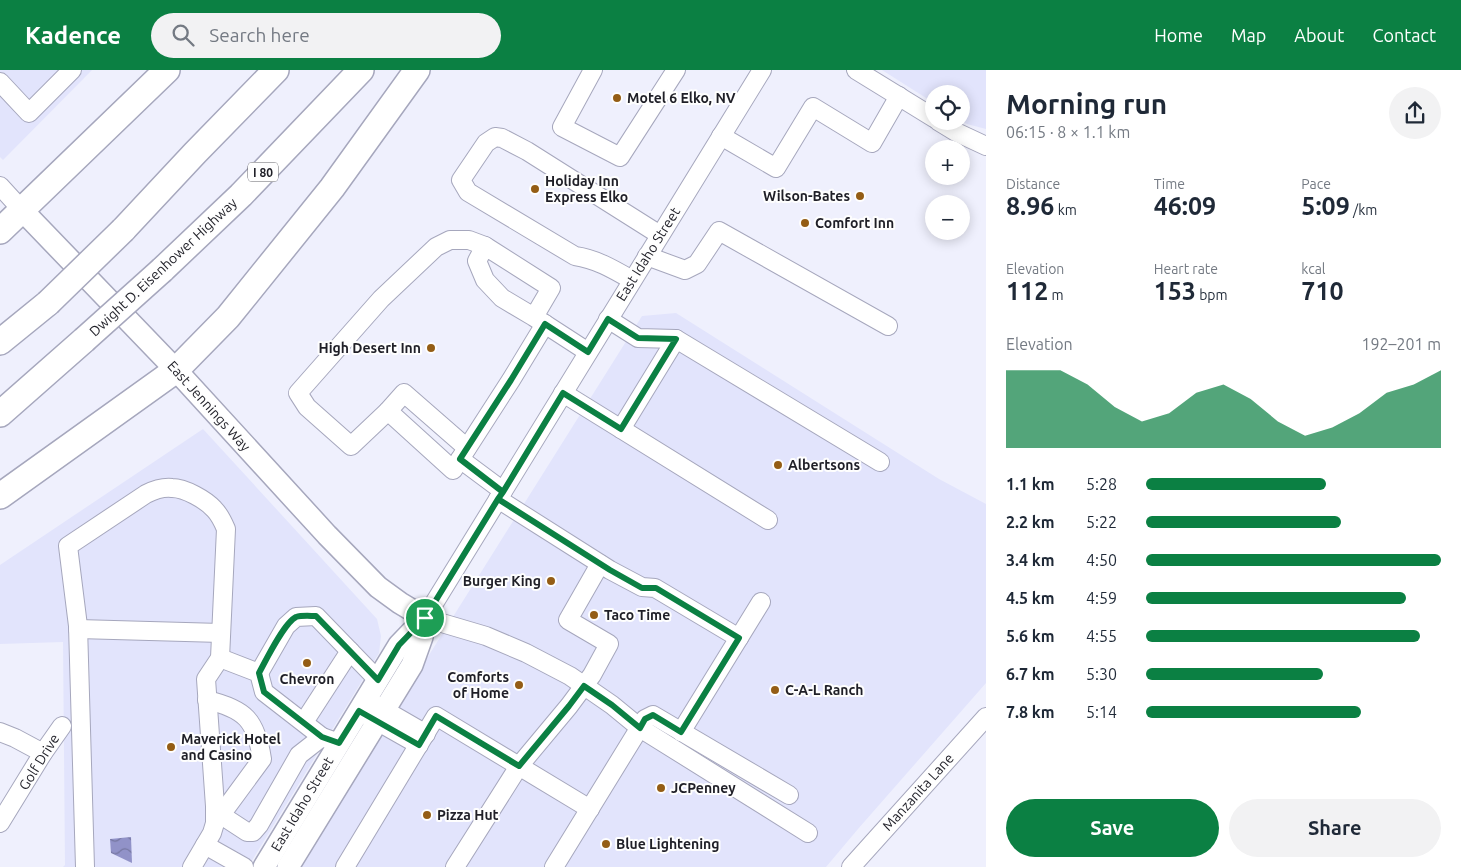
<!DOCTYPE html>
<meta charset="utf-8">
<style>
body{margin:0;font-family:Ubuntu,sans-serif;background:#f2f2f3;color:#1f2937;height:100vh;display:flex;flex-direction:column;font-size:19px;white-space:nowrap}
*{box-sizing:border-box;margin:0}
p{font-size:16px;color:#747a83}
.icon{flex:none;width:28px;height:28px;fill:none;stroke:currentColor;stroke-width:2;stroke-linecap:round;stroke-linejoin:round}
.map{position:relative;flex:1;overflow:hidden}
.side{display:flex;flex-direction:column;background:#fff;width:475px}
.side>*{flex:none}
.controls{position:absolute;left:925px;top:15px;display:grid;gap:10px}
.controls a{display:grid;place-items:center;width:45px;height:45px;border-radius:50%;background:#fff;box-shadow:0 2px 12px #0003;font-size:25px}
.pin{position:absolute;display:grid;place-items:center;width:42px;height:42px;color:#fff;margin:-21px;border:2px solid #fff;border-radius:50%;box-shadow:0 1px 5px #0007}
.round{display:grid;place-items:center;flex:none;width:52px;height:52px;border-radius:26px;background:#f2f2f3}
.overview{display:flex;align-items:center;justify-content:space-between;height:85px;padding:0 20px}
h1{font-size:28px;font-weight:700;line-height:38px}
.stats{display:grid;grid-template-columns:repeat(3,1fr);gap:8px;height:85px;padding:5px 20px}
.stats div{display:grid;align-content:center}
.stats b{font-size:25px;font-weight:700}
.stats small{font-size:14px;font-weight:400}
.stats p{font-size:14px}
.chart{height:140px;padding:10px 20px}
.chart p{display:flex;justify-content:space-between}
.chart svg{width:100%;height:90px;margin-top:5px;fill:#0b8043;opacity:.7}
.action{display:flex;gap:10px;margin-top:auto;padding:10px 20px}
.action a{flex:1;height:58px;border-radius:30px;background:#0b8043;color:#fff;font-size:20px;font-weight:700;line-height:58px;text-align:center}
.action a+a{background:#f2f2f3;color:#1f2937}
ul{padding:0 20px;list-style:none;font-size:16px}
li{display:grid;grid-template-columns:80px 60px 1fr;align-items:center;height:38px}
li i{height:12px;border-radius:6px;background:#0b8043}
header{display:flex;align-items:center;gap:30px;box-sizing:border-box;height:70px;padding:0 25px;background:#0b8043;color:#fff}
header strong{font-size:24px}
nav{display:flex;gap:28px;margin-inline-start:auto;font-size:18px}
.search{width:350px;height:45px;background:#f2f2f3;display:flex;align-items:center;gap:12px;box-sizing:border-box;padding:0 18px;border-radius:28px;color:#747a83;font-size:19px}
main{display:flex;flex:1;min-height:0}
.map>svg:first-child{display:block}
</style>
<header>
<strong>Kadence</strong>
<div class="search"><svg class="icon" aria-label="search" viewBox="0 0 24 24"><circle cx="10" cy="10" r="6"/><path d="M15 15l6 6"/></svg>Search here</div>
<nav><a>Home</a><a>Map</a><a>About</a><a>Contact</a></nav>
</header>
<main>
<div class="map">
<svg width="986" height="797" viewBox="0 0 986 797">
<defs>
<pattern id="water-waves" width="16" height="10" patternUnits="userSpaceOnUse" patternTransform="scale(1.25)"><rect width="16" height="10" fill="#9192c8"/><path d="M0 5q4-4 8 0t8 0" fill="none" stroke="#7677a2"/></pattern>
</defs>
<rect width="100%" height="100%" fill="#eff0fd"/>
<g fill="#e2e4fc">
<path d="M 0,0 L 92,0 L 3,90 L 0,87 Z"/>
<path d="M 882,0 L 986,0 L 986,59 L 967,54 L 961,50 L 961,24 L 934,24 L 934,33 Z"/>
<path d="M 676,243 L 939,409 L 986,434 L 986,613 L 858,759 L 826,797 L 298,797 L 379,666 L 387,665 L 396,641 L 397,636 L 642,246 Z"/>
<path d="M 203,359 L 377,549 L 381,566 L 379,583 L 248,797 L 63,797 L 65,795 L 63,572 L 0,574 L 0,495 Z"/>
</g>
<path fill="url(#water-waves)" d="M 131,767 L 132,793 L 111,783 L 110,769 Z"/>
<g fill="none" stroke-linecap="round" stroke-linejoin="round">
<g stroke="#a6a7bd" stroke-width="20">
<g id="minor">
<path d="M 593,0 L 562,57 L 620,87 L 676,0"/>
<path d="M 762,0 L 425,548 L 486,566 L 526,583 L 570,606 L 612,635 L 640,658 L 808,763"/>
<path d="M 856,0 L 934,48"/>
<path d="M 0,12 L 29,43 L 72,0"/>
<path d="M 938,51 L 956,62 L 986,76"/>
<path d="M 721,66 L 776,98 L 813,37 L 872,73 L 899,26"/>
<path d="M 0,116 L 21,139"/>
<path d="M 485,176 L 469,170 L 450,170 L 436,177 L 381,229 L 298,323 L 307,337 L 351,376 L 388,341 L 453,400 L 511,310 L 545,254"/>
<path d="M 647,186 L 685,200 L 697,194 L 719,161 L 888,256"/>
<path d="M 632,210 C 613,199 596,189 575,186 L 468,122 L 461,110 L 486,73 L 495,67 L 502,68 L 527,81 L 660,165"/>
<path d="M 534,247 L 502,228 L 485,210 L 477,191 L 485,176 L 551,218 L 534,247 L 588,282"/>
<path d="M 608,249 L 638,268 L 676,269 L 880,392"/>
<path d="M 563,323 L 768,450"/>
<path d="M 388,341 L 404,323 L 467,378"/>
<path d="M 621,359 L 676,269"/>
<path d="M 460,389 L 503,421"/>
<path d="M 498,429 L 610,500 L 642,517 L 655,518 L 739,568"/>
<path d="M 78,559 L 221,563"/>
<path d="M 220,588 L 259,603 L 264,622 L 322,667"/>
<path d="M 259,603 L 286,556 L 296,547 L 316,546 L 378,610"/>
<path d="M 207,630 C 245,639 256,650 262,689 L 215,753"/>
<path d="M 374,634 L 426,664"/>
<path d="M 366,645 L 419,675"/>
<path d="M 304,652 L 350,581"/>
<path d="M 0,662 L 15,668 L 43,683"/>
<path d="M 681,662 L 761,532"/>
<path d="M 221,745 L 247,762 L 253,762 L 259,755 L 299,685 L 322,667 L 339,673"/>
<path d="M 0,753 L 43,683 L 62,656"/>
<path d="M 205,775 L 244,797"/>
<path d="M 85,797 L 78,556 L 68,476 L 146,424 C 154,420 163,417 172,418 C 185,418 206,430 214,439 C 220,445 223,452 226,459 L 220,588 L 206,609 L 215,736 L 215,753 L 212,763 L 192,797"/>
<path d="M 345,797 L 436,646 L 590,739"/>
<path d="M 455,797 L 519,696 L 569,636 L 592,605 L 609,574 L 568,550 L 600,494"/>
<path d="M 554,797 L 645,649 L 653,645 L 789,725"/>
<path d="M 851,797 L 986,647"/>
</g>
</g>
<g stroke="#a6a7bd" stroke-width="24">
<g id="major">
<path d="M 21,139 L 176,300 L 327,465 L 378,517 L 400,533 L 425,548"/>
<path d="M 264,797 L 399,575 L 425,548"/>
<path d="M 288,797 L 412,595 L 422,567 L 425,548"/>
</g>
</g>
<g stroke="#a6a7bd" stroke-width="28">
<g id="highway">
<path d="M 123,160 L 195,83 L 276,0"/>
<path d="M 0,161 L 167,0"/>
<path d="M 162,200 L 241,125 L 361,0"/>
<path d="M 0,272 L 48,233"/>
<path d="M 0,344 L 84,270"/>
<path d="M 0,426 L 176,300 L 228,247 L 332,118 L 417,0"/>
</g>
</g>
<use href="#minor" stroke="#fff" stroke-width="18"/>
<use href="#major" stroke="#fff" stroke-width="21"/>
<use href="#highway" stroke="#fff" stroke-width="25"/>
<g stroke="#a6a7bd" stroke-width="28" stroke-linecap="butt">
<g id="highway-bridge">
<path d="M 48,233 L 123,160"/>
<path d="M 84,270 L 162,200"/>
</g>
</g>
<use href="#highway-bridge" stroke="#fff" stroke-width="25"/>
</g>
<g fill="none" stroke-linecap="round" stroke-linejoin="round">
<g stroke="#fff" stroke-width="10">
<path id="route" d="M 425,548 L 399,575 L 378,610 L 316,546 C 310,546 302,545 296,547 C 284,553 266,590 259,603 L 264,622 L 322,667 L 339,673 L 359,641 L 419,675 L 436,646 L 519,696 L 569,636 L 584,616 L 612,635 L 640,658 L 645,649 L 653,645 L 681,662 L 739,568 L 656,518 L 642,518 L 610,500 L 498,429 L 503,422 L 563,323 L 621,359 L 676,269 L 638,268 L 608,249 L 588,282 L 545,254 L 511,310 L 460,389 L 503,422 L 498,429 L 425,548"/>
</g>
<use href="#route" stroke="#0b8043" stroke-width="6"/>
</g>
<g fill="#945d15" stroke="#fefefe" stroke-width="2">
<circle cx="617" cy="28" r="5"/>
<circle cx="535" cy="119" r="5"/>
<circle cx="860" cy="126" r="5"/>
<circle cx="805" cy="153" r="5"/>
<circle cx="431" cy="278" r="5"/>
<circle cx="778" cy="395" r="5"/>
<circle cx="551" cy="511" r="5"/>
<circle cx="594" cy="545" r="5"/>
<circle cx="307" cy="593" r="5"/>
<circle cx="519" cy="615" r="5"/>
<circle cx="775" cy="620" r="5"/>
<circle cx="171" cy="677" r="5"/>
<circle cx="661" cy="718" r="5"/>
<circle cx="427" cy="745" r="5"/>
<circle cx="606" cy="774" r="5"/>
</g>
<g text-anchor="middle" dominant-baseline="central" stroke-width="4" stroke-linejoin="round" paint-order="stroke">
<rect fill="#fefefe" stroke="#626268" stroke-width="1" x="248" y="92.5" width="30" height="19" rx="4"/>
<g font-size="12" font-weight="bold" fill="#1f1f27">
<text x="263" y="102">I 80</text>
</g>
<g font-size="14" font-weight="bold" fill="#1f1f27" stroke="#fefefe" text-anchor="start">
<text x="627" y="28">Motel 6 Elko, NV</text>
<text x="545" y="111">Holiday Inn<tspan x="545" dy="16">Express Elko</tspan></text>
<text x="850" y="126" text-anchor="end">Wilson-Bates</text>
<text x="815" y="153">Comfort Inn</text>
<text x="421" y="278" text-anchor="end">High Desert Inn</text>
<text x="788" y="395">Albertsons</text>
<text x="541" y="511" text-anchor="end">Burger King</text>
<text x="604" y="545">Taco Time</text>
<text x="509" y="607" text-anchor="end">Comforts<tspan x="509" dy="16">of Home</tspan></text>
<text x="307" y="609" text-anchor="middle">Chevron</text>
<text x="785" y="620">C-A-L Ranch</text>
<text x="181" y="669">Maverick Hotel<tspan x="181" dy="16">and Casino</tspan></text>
<text x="671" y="718">JCPenney</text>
<text x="437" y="745">Pizza Hut</text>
<text x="616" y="774">Blue Lightening</text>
</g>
<g font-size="14" fill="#1f1f27" stroke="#fefefe">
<text transform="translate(648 184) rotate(-58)">East Idaho Street</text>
<text transform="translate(163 197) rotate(-43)">Dwight D. Eisenhower Highway</text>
<text transform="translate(209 336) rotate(48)">East Jennings Way</text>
<text transform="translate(39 692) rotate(-58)">Golf Drive</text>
<text transform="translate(918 722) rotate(-48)">Manzanita Lane</text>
<text transform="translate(302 734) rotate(-59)">East Idaho Street</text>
</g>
</g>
</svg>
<div class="controls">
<a><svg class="icon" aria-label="locate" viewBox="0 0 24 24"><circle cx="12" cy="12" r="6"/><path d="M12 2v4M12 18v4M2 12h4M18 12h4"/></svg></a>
<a>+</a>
<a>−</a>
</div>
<div class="pin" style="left:425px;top:548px;background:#1e9e55"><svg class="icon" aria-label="arrive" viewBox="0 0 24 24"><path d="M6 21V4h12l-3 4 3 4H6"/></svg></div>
</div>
<section class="side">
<div class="overview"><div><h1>Morning run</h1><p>06:15 · 8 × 1.1 km</p></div><a class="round"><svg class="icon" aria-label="share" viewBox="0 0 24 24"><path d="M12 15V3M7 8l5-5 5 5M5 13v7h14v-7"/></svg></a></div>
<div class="stats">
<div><p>Distance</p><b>8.96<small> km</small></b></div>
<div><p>Time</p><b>46:09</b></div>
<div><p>Pace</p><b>5:09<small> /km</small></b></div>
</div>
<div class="stats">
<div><p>Elevation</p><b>112<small> m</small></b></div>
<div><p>Heart rate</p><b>153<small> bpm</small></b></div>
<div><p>kcal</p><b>710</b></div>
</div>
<div class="chart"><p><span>Elevation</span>192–201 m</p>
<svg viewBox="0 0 160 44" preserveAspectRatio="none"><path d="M0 44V6L10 6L20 6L30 13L40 24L50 31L60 27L70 17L80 13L90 20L100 31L110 38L120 34L130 27L140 17L150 13L160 6V44z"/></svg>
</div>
<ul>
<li><b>1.1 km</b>5:28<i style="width:61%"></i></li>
<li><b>2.2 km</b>5:22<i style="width:66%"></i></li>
<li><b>3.4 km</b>4:50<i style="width:100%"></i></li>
<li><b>4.5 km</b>4:59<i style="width:88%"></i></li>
<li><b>5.6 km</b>4:55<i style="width:93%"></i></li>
<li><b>6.7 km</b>5:30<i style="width:60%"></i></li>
<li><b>7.8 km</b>5:14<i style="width:73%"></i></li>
</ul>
<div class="action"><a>Save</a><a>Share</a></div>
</section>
</main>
